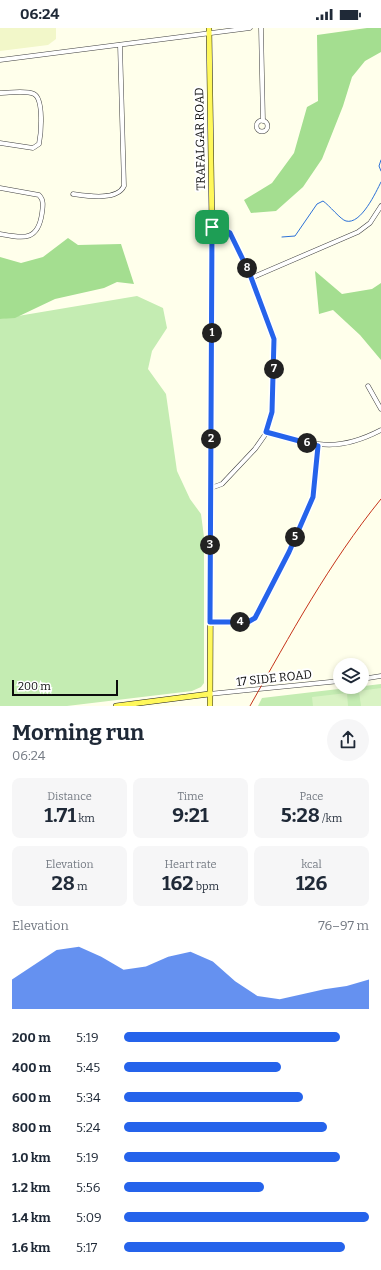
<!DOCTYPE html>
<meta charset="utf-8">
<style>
body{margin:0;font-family:Bitter,serif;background:#f6f6f7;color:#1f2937;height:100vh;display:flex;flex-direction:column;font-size:15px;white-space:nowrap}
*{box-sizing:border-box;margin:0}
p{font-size:13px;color:#747a83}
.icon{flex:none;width:22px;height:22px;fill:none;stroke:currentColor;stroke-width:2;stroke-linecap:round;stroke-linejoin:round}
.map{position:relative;height:678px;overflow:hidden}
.sheet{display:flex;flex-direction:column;background:#fff;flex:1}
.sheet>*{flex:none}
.tools{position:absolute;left:333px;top:630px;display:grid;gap:8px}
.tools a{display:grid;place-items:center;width:36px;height:36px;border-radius:50%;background:#fff;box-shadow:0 2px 6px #0003;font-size:20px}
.scale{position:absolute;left:12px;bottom:10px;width:106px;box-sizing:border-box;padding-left:4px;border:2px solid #0c0c0c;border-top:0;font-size:11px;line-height:14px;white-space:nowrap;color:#0c0c0c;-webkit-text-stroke:3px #fff;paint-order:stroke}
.pin{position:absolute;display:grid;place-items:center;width:34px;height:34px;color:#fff;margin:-17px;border-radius:8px;box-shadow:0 2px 6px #0006}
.km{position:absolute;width:20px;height:20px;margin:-10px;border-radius:50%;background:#222;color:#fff;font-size:11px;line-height:20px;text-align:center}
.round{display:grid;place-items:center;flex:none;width:42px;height:42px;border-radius:21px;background:#f6f6f7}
.summary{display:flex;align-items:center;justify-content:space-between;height:68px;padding:0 12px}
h1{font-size:22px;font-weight:700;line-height:30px}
.figures{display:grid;grid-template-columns:repeat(3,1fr);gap:6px;height:68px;padding:4px 12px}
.figures div{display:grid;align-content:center;border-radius:8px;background:#f6f6f7;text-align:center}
.figures b{font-size:20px;font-weight:700}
.figures small{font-size:11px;font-weight:400}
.figures p{font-size:11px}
.chart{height:112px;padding:8px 12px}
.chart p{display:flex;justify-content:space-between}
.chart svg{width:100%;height:72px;margin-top:4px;fill:#2563eb;opacity:.7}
ul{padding:0 12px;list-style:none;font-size:13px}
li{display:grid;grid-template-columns:64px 48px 1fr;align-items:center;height:30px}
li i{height:10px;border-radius:5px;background:#2563eb}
.status{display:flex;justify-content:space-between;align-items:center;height:28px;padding:0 20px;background:#fff;direction:ltr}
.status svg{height:11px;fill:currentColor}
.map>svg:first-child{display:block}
</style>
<div class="status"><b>06:24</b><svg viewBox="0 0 49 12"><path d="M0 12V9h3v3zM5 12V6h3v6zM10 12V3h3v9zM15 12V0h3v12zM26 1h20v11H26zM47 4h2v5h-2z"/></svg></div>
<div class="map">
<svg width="381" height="678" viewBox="0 0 381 678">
<rect width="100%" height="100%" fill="#ffffeb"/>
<path fill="#f2f7c9" d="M 0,0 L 56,0 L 56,11 L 48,17 L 0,23 Z"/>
<g fill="#c4ecb2">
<path d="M 137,268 L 163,280 L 167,300 L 152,323 L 148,341 L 166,366 L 177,443 L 190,471 L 201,486 L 204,509 L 204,655 L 201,659 L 192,663 L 67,678 L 0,678 L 0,291 Z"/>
<path d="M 381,656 L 381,678 L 258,678 L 262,670 Z"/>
</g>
<g fill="#a4de90">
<path d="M 367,0 L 381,0 L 381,24 L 365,33 L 352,49 L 343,78 L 322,131 L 303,159 L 276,183 L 251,185 L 244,172 L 272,155 L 294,125 L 307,79 L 318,73 L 317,7 Z"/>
<path d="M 68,210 L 78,217 L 121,216 L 134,256 L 117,254 L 104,260 L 55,271 L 15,290 L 0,291 L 0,229 L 21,235 L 43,229 Z"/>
<path d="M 315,243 L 342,266 L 372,261 L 381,255 L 381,332 L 360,307 L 333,282 L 319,286 Z"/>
</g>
<g fill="#d9f3c4">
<path d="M 381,660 L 381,678 L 361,678 L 359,663 Z"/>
<path d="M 347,665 L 348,678 L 313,678 L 312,669 Z"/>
</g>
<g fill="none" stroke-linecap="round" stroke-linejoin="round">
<g stroke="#2d71d7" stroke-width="1">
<path d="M 381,132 L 379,138 L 381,143"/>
<path d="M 282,209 L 295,208 L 317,176 L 323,173 C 329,177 341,192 346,193 C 361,197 376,164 381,154"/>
</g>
<g stroke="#3f3f3f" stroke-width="5">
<g id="minor">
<path d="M 261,0 L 263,93"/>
<path d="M 0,32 L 250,0"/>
<path d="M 0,65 C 9,65 26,62 34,66 C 44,71 41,106 39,116 L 33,120 L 0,115"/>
<circle cx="262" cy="98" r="5.5"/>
<path d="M 0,160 L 39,167 C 44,172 43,178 42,185 C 38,214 23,210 0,206"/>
<path d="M 73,166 C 87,168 117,173 124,158 L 120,17"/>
<path d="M 251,250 L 358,204 L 370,195 L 381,178"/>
<path d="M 368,358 L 381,381"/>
<path d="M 267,404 C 313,416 335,426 381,402"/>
<path d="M 211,460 L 222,456 L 255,421 L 267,404 L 272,384 L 275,311 L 249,244 L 230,205 L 221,200 L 212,199"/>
<path d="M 210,594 L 248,594 L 255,590 L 289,525 L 313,469 L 318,418"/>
<path d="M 362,651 L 381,648"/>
<path d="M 209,666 L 340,653"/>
</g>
</g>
<g stroke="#1d1d1d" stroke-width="6">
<g id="major">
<path d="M 209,0 L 212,199 L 210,678"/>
<path d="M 116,678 L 209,666"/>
</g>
</g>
<use href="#minor" stroke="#fff" stroke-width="4"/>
<use href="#major" stroke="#fff85b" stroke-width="5"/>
<path stroke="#c6341a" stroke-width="1" d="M 250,678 C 290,607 329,535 381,471"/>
</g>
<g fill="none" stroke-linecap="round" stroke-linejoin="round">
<g stroke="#fff" stroke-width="8">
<path id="route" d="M 212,199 L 221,200 L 230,205 L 249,244 L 274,311 L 272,384 L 266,404 L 318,418 L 313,469 L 289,524 L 255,590 L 248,594 L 210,594 Z"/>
</g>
<use href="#route" stroke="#2563eb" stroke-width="5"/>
</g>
<g text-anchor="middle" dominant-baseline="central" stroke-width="4" stroke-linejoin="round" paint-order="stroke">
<g font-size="12" fill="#0c0c0c" stroke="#fff">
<text transform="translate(200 111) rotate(-91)">TRAFALGAR ROAD</text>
<text transform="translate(274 650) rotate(-6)">17 SIDE ROAD</text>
</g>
</g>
</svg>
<div class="tools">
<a><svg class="icon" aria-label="layers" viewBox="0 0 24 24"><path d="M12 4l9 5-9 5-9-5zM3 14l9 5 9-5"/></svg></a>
</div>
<div class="scale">200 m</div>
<div class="pin" style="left:212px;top:199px;background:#1e9e55"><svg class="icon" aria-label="arrive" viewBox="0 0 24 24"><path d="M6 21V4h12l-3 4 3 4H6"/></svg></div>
<b class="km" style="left:212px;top:305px">1</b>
<b class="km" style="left:211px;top:411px">2</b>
<b class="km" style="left:210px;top:517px">3</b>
<b class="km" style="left:240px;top:594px">4</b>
<b class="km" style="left:295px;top:509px">5</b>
<b class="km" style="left:307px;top:415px">6</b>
<b class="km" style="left:274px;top:341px">7</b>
<b class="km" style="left:247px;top:240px">8</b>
</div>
<section class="sheet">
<div class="summary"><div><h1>Morning run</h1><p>06:24</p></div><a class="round"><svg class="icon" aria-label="share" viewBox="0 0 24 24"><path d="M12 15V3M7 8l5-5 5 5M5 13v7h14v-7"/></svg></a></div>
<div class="figures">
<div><p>Distance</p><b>1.71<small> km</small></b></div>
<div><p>Time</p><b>9:21</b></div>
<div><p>Pace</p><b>5:28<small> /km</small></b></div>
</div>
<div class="figures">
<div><p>Elevation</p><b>28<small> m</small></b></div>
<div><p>Heart rate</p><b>162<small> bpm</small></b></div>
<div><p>kcal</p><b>126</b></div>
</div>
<div class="chart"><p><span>Elevation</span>76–97 m</p>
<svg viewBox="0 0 160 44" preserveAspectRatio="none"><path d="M0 44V26L10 17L20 8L30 6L40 12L50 20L60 18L70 12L80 9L90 15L100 27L110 36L120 38L130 35L140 32L150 30L160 26V44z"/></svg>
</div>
<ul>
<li><b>200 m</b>5:19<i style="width:88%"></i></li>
<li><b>400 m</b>5:45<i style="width:64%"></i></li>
<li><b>600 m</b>5:34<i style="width:73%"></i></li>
<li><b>800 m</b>5:24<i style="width:83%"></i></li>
<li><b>1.0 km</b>5:19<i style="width:88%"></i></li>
<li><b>1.2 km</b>5:56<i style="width:57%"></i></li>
<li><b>1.4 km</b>5:09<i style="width:100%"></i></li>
<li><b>1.6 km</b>5:17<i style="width:90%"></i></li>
</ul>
</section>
